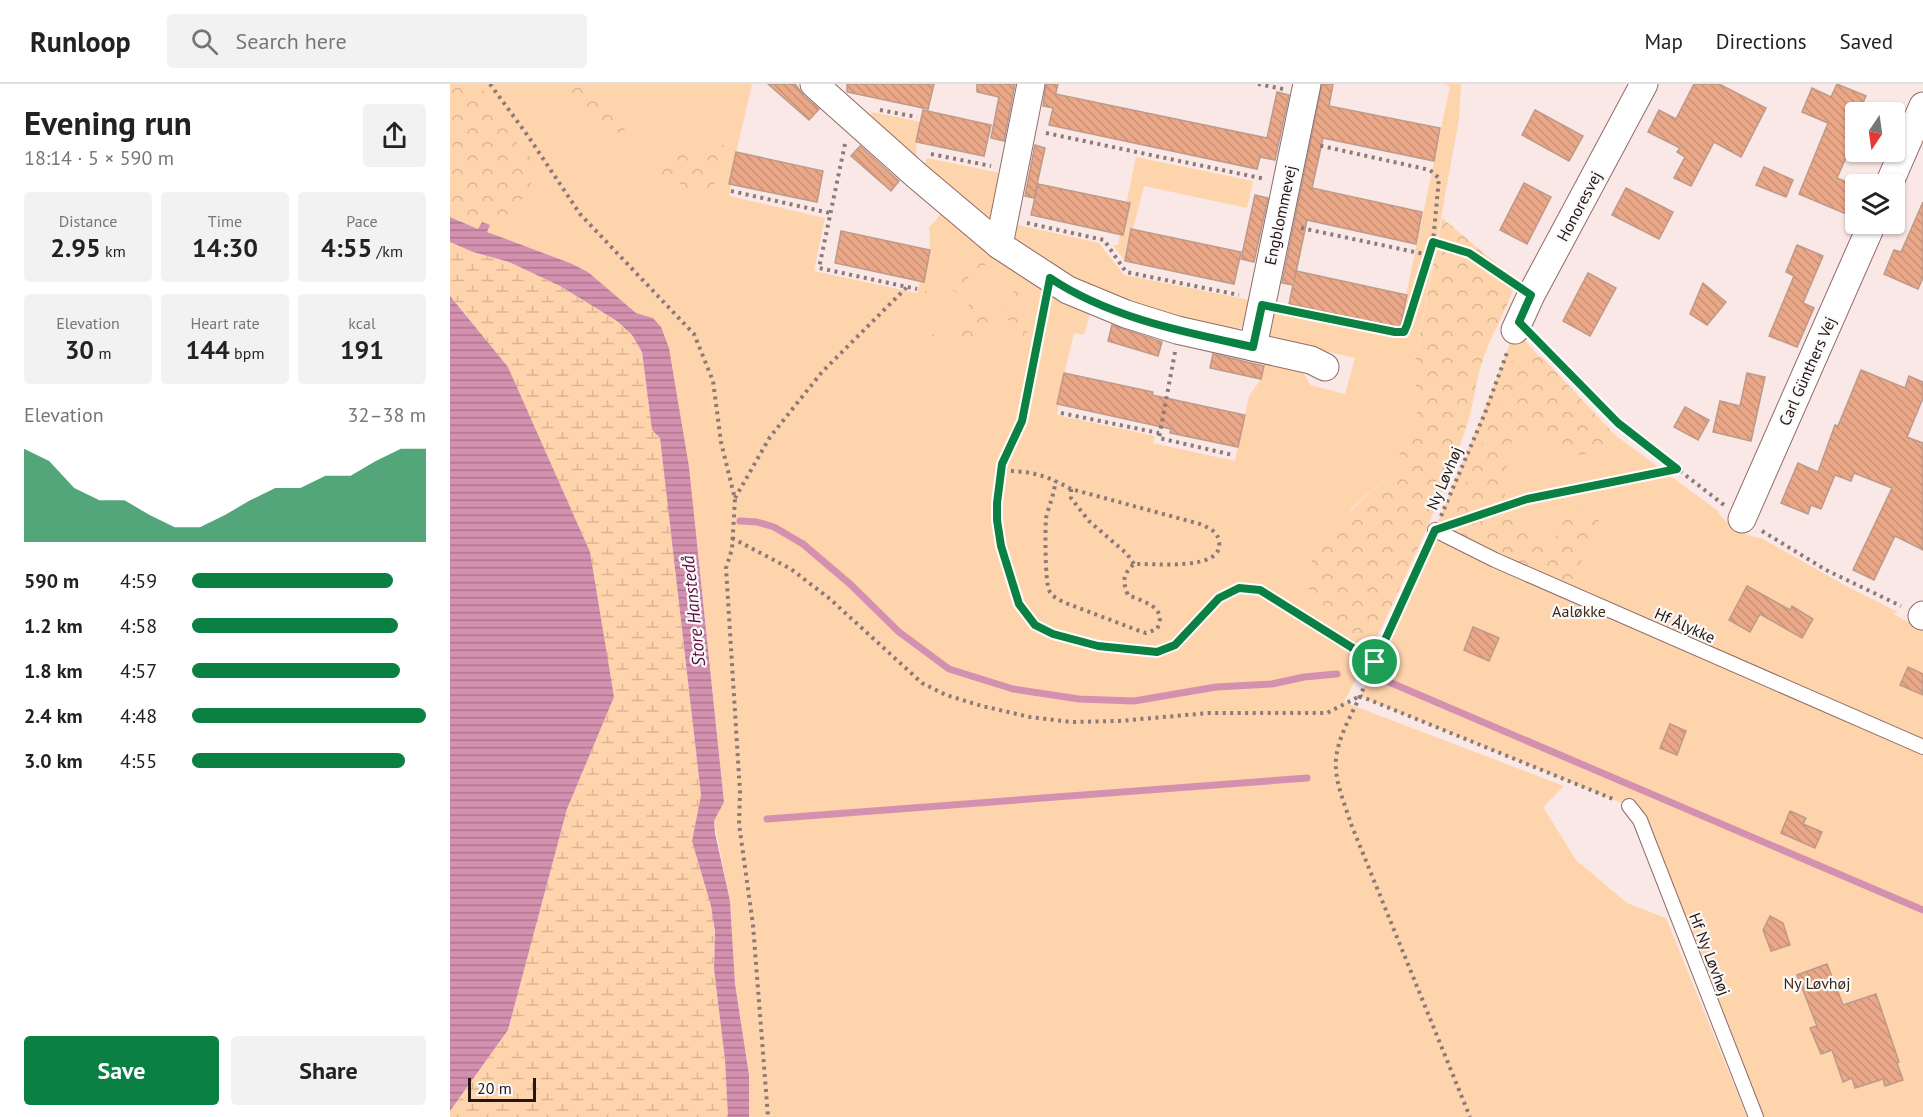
<!DOCTYPE html>
<meta charset="utf-8">
<style>
body{margin:0;font-family:"PT Sans",sans-serif;background:#f2f2f2;color:#222;height:100vh;display:flex;flex-direction:column;font-size:22px;white-space:nowrap}
*{box-sizing:border-box;margin:0}
p{font-size:20px;color:#767676}
.icon{flex:none;width:33px;height:33px;fill:none;stroke:currentColor;stroke-width:2;stroke-linecap:round;stroke-linejoin:round}
.map{position:relative;flex:1;overflow:hidden}
.side{display:flex;flex-direction:column;background:#fff;width:450px}
.side>*{flex:none}
.needle{width:39px;rotate:193deg}
.buttons{position:absolute;left:1395px;top:18px;display:grid;gap:12px}
.buttons a{display:grid;place-items:center;width:60px;height:60px;border-radius:6px;background:#fff;box-shadow:0 2px 4px #0004;font-size:30px}
.scale{position:absolute;left:18px;bottom:15px;width:68px;box-sizing:border-box;padding-left:6px;border:3px solid #251614;border-top:0;font-size:16px;line-height:21px;white-space:nowrap;color:#251614;-webkit-text-stroke:4px #fafafa;paint-order:stroke}
.pin{position:absolute;display:grid;place-items:center;width:51px;height:51px;color:#fff;margin:-26px;border:3px solid #fff;border-radius:50%;box-shadow:0 2px 6px #0007}
.round{display:grid;place-items:center;flex:none;width:63px;height:63px;border-radius:6px;background:#f2f2f2}
.summary{display:flex;align-items:center;justify-content:space-between;height:102px;padding:0 24px}
h1{font-size:33px;font-weight:700;line-height:45px}
.figures{display:grid;grid-template-columns:repeat(3,1fr);gap:9px;height:102px;padding:6px 24px}
.figures div{display:grid;align-content:center;border-radius:6px;background:#f2f2f2;text-align:center}
.figures b{font-size:26px;font-weight:700}
.figures small{font-size:16px;font-weight:400}
.figures p{font-size:16px}
.chart{height:168px;padding:12px 24px}
.chart p{display:flex;justify-content:space-between}
.chart svg{width:100%;height:108px;margin-top:6px;fill:#0b8043;opacity:.7}
.primary-button{display:flex;gap:12px;margin-top:auto;padding:12px 24px}
.primary-button a{flex:1;height:69px;border-radius:6px;background:#0b8043;color:#fff;font-size:24px;font-weight:700;line-height:69px;text-align:center}
.primary-button a+a{background:#f2f2f2;color:#222}
ul{padding:0 24px;list-style:none;font-size:20px}
li{display:grid;grid-template-columns:96px 72px 1fr;align-items:center;height:45px}
li i{height:15px;border-radius:8px;background:#0b8043}
header{display:flex;align-items:center;gap:36px;box-sizing:border-box;height:84px;padding:0 30px;background:#fff;border-bottom:2px solid #e0e0e0}
header strong{font-size:28px}
nav{display:flex;gap:33px;margin-inline-start:auto;font-size:21px}
.search{width:420px;height:54px;background:#f2f2f2;display:flex;align-items:center;gap:15px;box-sizing:border-box;padding:0 21px;border-radius:6px;color:#767676;font-size:22px}
main{display:flex;flex:1;min-height:0}
.map>svg:first-child{display:block}
</style>
<header>
<strong>Runloop</strong>
<div class="search"><svg class="icon" aria-label="search" viewBox="0 0 24 24"><circle cx="10" cy="10" r="6"/><path d="M15 15l6 6"/></svg>Search here</div>
<nav><a>Map</a><a>Directions</a><a>Saved</a></nav>
</header>
<main>
<section class="side">
<div class="summary"><div><h1>Evening run</h1><p>18:14 · 5 × 590 m</p></div><a class="round"><svg class="icon" aria-label="share" viewBox="0 0 24 24"><path d="M12 15V3M7 8l5-5 5 5M5 13v7h14v-7"/></svg></a></div>
<div class="figures">
<div><p>Distance</p><b>2.95<small> km</small></b></div>
<div><p>Time</p><b>14:30</b></div>
<div><p>Pace</p><b>4:55<small> /km</small></b></div>
</div>
<div class="figures">
<div><p>Elevation</p><b>30<small> m</small></b></div>
<div><p>Heart rate</p><b>144<small> bpm</small></b></div>
<div><p>kcal</p><b>191</b></div>
</div>
<div class="chart"><p><span>Elevation</span>32–38 m</p>
<svg viewBox="0 0 160 44" preserveAspectRatio="none"><path d="M0 44V6L10 11L20 22L30 27L40 27L50 33L60 38L70 38L80 33L90 27L100 22L110 22L120 17L130 17L140 11L150 6L160 6V44z"/></svg>
</div>
<ul>
<li><b>590 m</b>4:59<i style="width:86%"></i></li>
<li><b>1.2 km</b>4:58<i style="width:88%"></i></li>
<li><b>1.8 km</b>4:57<i style="width:89%"></i></li>
<li><b>2.4 km</b>4:48<i style="width:100%"></i></li>
<li><b>3.0 km</b>4:55<i style="width:91%"></i></li>
</ul>
<div class="primary-button"><a>Save</a><a>Share</a></div>
</section>
<div class="map">
<svg width="1473" height="1033" viewBox="0 0 1473 1033">
<defs>
<pattern id="forest-crowns" width="20" height="18" patternUnits="userSpaceOnUse" patternTransform="scale(1.5)"><rect width="20" height="18" fill="#fed4ad"/><path d="M2 6a3 3 0 1 1 6 0M12 15a3 3 0 1 1 6 0" fill="none" stroke="#dab594"/></pattern>
<pattern id="wetland-marsh" width="20" height="14" patternUnits="userSpaceOnUse" patternTransform="scale(1.5)"><rect width="20" height="14" fill="#fed4ad"/><path d="M1 5h8M5 5V1M11 12h8M15 12V8" fill="none" stroke="#dab594"/></pattern>
<pattern id="water-rules" width="6" height="5" patternUnits="userSpaceOnUse" patternTransform="scale(1.5)"><rect width="6" height="5" fill="#d491af"/><path d="M0 2.5h6" fill="none" stroke="#ac758d"/></pattern>
<pattern id="building-back-hatch" width="6" height="6" patternUnits="userSpaceOnUse" patternTransform="scale(1.5)"><rect width="6" height="6" fill="#eaa888"/><path d="M-1 5l2 2M0 0l6 6M5-1l2 2" fill="none" stroke="#c99074"/></pattern>
</defs>
<rect width="100%" height="100%" fill="#fae8e6"/>
<g fill="#fed4ad">
<path d="M 0,0 L 302,0 L 279,99 L 281,100 L 279,112 L 375,134 L 364,187 L 467,209 L 470,197 L 474,197 C 477,179 482,163 479,144 L 494,126 L 641,226 L 634,251 L 624,249 L 607,320 L 609,321 L 607,331 L 705,352 L 703,359 L 785,377 L 799,312 L 811,295 L 815,276 L 851,284 L 860,301 L 895,310 L 905,274 L 814,253 L 819,228 L 947,254 L 1000,2 L 994,0 L 1011,0 L 1009,35 L 964,282 L 968,326 L 942,388 L 901,425 L 858,505 L 899,549 L 913,553 L 927,553 L 894,618 L 1114,702 L 1093,723 L 1126,776 L 1177,819 L 1216,834 L 1297,1033 L 299,1033 L 299,991 L 285,900 L 280,817 L 264,737 L 274,717 L 250,486 L 203,234 L 186,229 L 138,188 L 120,179 L 36,148 L 39,141 L 28,145 L 0,133 Z"/>
<path d="M 422,28 L 471,38 L 466,58 L 467,75 L 419,35 Z"/>
<path d="M 686,73 L 803,97 L 797,124 L 694,102 L 675,177 L 663,161 L 668,161 L 670,150 Z"/>
<path d="M 477,74 L 555,90 L 547,129 L 536,136 L 474,82 Z"/>
<path d="M 564,140 L 649,159 L 674,191 L 800,216 L 799,237 L 784,249 L 645,207 L 568,164 L 561,149 Z"/>
<path d="M 1065,246 L 1161,351 L 1164,353 L 1165,351 L 1268,427 C 1274,440 1297,453 1311,454 L 1396,502 L 1448,528 L 1443,530 L 1473,546 L 1473,1033 L 1306,1033 L 1179,722 L 910,612 C 966,491 1019,370 1065,246 Z"/>
</g>
<g fill="url(#forest-crowns)">
<path d="M 0,0 L 31,3 L 59,38 L 68,61 L 84,76 C 84,96 83,98 72,115 C 51,147 29,142 0,123 Z"/>
<path d="M 108,0 L 142,0 L 149,4 L 156,17 L 179,35 L 180,43 L 165,50 L 140,38 L 108,9 Z"/>
<path d="M 271,53 L 275,67 L 271,74 L 269,89 L 258,114 L 241,110 L 228,97 L 213,97 L 206,83 L 211,69 L 219,62 L 230,69 L 244,73 L 264,54 Z"/>
<path d="M 992,134 L 1066,196 C 1059,223 1043,246 1034,272 C 1025,296 1024,323 1015,347 C 990,418 959,486 927,553 L 913,553 L 899,549 L 858,505 L 864,461 L 942,388 L 968,326 L 964,282 Z"/>
<path d="M 533,175 L 536,177 L 535,181 C 519,186 512,199 518,215 L 514,217 C 504,202 488,200 474,211 L 476,203 L 490,198 L 509,197 L 518,182 Z"/>
<path d="M 566,199 L 570,202 C 571,211 563,221 566,230 C 567,233 569,235 571,237 C 578,246 581,254 580,264 L 572,270 C 580,251 567,233 546,235 L 546,228 C 558,223 565,214 564,200 Z"/>
<path d="M 521,220 L 530,227 L 540,229 L 541,236 C 512,252 528,291 560,281 L 558,289 C 534,294 522,281 518,258 L 513,255 C 495,257 473,264 464,242 L 469,238 C 485,264 520,253 516,222 Z"/>
<path d="M 1074,268 L 1092,273 L 1165,351 L 1158,365 L 1130,371 L 1069,346 L 1063,351 L 1053,401 L 1062,435 L 1101,461 L 1117,431 L 1131,426 L 1150,433 L 1121,503 L 1009,450 L 1001,436 L 1043,331 L 1062,277 Z"/>
</g>
<path fill="url(#wetland-marsh)" d="M 0,158 L 23,168 L 59,178 L 110,202 L 167,237 L 182,251 L 192,268 L 202,346 L 210,354 L 251,711 L 242,757 L 261,822 L 265,847 L 264,885 L 275,976 L 278,1033 L 0,1033 L 0,1027 L 58,946 L 117,725 L 164,613 L 58,283 L 0,212 Z"/>
<g fill="url(#water-rules)">
<path d="M 0,133 L 28,145 L 32,138 L 40,141 L 37,148 L 120,179 L 138,188 L 186,229 L 203,234 L 211,243 L 219,264 L 239,383 L 274,718 L 264,737 L 265,749 L 280,817 L 285,900 L 299,991 L 299,1033 L 278,1033 L 275,976 L 264,885 L 265,847 L 261,822 L 242,757 L 251,711 L 210,354 L 202,346 L 192,268 L 182,251 L 167,237 L 110,202 L 59,178 L 23,168 L 0,158 Z"/>
<path d="M 0,212 L 58,283 L 140,468 L 164,613 L 117,725 L 58,946 L 0,1027 Z"/>
</g>
<g fill="none" stroke-linecap="round" stroke-linejoin="round">
<g stroke="#d491af" stroke-width="7">
<path d="M 290,437 L 307,438 L 324,443 L 353,460 L 400,500 L 449,548 L 499,585 L 563,605 L 629,615 L 684,617 L 766,603 L 822,600 L 854,593 L 887,590"/>
<path d="M 939,598 L 1473,826"/>
<path d="M 317,735 L 857,694"/>
</g>
</g>
<g fill="url(#building-back-hatch)" stroke="#bd9a8a" stroke-width="1.5">
<path d="M 318,0 L 345,0 L 354,12 L 369,25 L 359,36 Z"/>
<path d="M 397,0 L 484,0 L 478,25 L 397,8 Z"/>
<path d="M 527,0 L 565,0 L 554,57 L 541,54 L 549,13 L 527,8 Z"/>
<path d="M 596,0 L 608,0 L 605,12 L 606,10 L 817,54 L 827,8 L 839,11 L 825,76 L 810,73 L 807,85 L 599,41 L 603,24 L 593,22 Z"/>
<path d="M 872,0 L 883,0 L 879,22 L 990,44 L 984,77 L 873,54 L 862,104 L 972,128 L 966,160 L 857,136 L 844,198 L 846,187 L 957,211 L 950,244 L 839,220 L 843,201 L 832,199 Z"/>
<path d="M 1244,0 L 1269,0 L 1316,24 L 1291,73 L 1264,58 L 1241,102 L 1224,94 L 1235,73 L 1227,68 L 1230,64 L 1198,48 L 1209,26 L 1226,35 Z"/>
<path d="M 1387,0 L 1416,12 L 1409,28 L 1406,28 L 1406,51 L 1387,94 L 1406,102 L 1406,122 L 1401,132 L 1349,110 L 1378,39 L 1352,28 L 1362,4 L 1381,13 Z"/>
<path d="M 473,26 L 541,41 L 534,72 L 466,58 Z"/>
<path d="M 1085,26 L 1133,52 L 1119,77 L 1072,51 Z"/>
<path d="M 585,61 L 595,64 L 584,114 L 575,112 Z"/>
<path d="M 410,62 L 449,97 L 441,107 L 401,72 Z"/>
<path d="M 286,68 L 373,87 L 367,118 L 279,100 Z"/>
<path d="M 1314,83 L 1343,96 L 1336,113 L 1306,101 Z"/>
<path d="M 1074,99 L 1101,113 L 1077,160 L 1050,146 Z"/>
<path d="M 588,100 L 680,119 L 673,151 L 581,131 Z"/>
<path d="M 1176,104 L 1223,128 L 1209,155 L 1162,131 Z"/>
<path d="M 805,111 L 818,114 L 804,178 L 791,175 Z"/>
<path d="M 1473,118 L 1473,194 L 1468,205 L 1434,190 L 1444,166 L 1451,168 Z"/>
<path d="M 681,145 L 791,168 L 784,200 L 675,177 Z"/>
<path d="M 391,147 L 480,166 L 474,198 L 385,179 Z"/>
<path d="M 1347,161 L 1373,172 L 1353,219 L 1364,224 L 1347,263 L 1319,252 L 1344,192 L 1336,188 Z"/>
<path d="M 1138,189 L 1166,204 L 1140,252 L 1113,237 Z"/>
<path d="M 1253,199 L 1276,218 L 1257,241 L 1240,230 Z"/>
<path d="M 662,241 L 712,258 L 708,272 L 658,257 Z"/>
<path d="M 763,270 L 814,282 L 811,295 L 760,284 Z"/>
<path d="M 1411,286 L 1455,304 L 1459,292 L 1473,298 L 1473,314 L 1457,353 L 1473,359 L 1473,466 L 1445,452 L 1424,496 L 1403,486 L 1442,404 L 1404,389 L 1401,397 L 1385,391 L 1371,425 L 1361,421 L 1358,430 L 1331,419 L 1348,379 L 1368,388 L 1385,341 L 1388,342 Z"/>
<path d="M 614,289 L 703,308 L 702,311 L 795,331 L 788,363 L 720,349 L 721,345 L 607,320 Z"/>
<path d="M 1297,289 L 1315,293 L 1301,357 L 1263,348 L 1270,317 L 1290,322 Z"/>
<path d="M 1235,323 L 1259,336 L 1248,356 L 1224,343 Z"/>
<path d="M 1297,502 L 1340,526 L 1342,522 L 1363,535 L 1352,554 L 1310,530 L 1300,548 L 1279,536 Z"/>
<path d="M 1023,543 L 1049,554 L 1039,577 L 1014,566 Z"/>
<path d="M 1458,583 L 1473,590 L 1473,611 L 1450,601 Z"/>
<path d="M 1220,640 L 1236,647 L 1227,671 L 1210,664 Z"/>
<path d="M 1340,727 L 1356,734 L 1353,740 L 1372,748 L 1365,764 L 1331,749 Z"/>
<path d="M 1320,832 L 1333,839 L 1340,861 L 1321,867 L 1313,846 Z"/>
<path d="M 1377,880 L 1393,921 L 1426,910 L 1449,978 L 1447,979 L 1453,996 L 1435,1002 L 1433,995 L 1405,1004 L 1402,994 L 1393,998 L 1382,966 L 1371,970 L 1360,944 L 1367,942 L 1347,891 Z"/>
</g>
<g fill="none" stroke-linecap="round" stroke-linejoin="round">
<g stroke="#906b66" stroke-width="16">
<g id="service">
<path d="M 985,446 L 1045,476 L 1473,663"/>
<path d="M 1179,722 L 1190,736 L 1306,1033"/>
</g>
</g>
<g stroke="#906b66" stroke-width="29">
<g id="minor">
<path d="M 364,0 L 466,91 L 549,161 L 618,206 L 676,230 L 727,246 L 861,276 L 875,283"/>
<path d="M 1439,100 L 1473,22"/>
<path d="M 549,161 L 581,0"/>
<path d="M 1065,246 L 1081,211 L 1194,0"/>
<path d="M 803,263 L 857,0"/>
<path d="M 1292,435 L 1422,140"/>
<path d="M 1472,532 L 1473,531"/>
</g>
</g>
<g stroke="#8b7a78" stroke-width="4" stroke-dasharray="3 4.5" stroke-linecap="butt">
<path d="M 40,0 L 78,52 L 130,130 L 244,250 L 263,297 L 271,358 L 285,415 L 282,465 L 276,484 L 290,708 L 289,740 L 303,841 L 318,1033"/>
<path d="M 808,0 L 833,5"/>
<path d="M 430,26 L 467,33"/>
<path d="M 596,49 L 815,95"/>
<path d="M 395,60 L 369,184 L 467,205"/>
<path d="M 481,70 L 541,82"/>
<path d="M 281,107 L 380,129"/>
<path d="M 577,139 L 654,156 L 676,188 L 789,211"/>
<path d="M 851,144 L 979,171 L 983,158 L 989,94 L 980,86 L 867,61"/>
<path d="M 983,158 L 1019,169 L 1062,198"/>
<path d="M 595,219 L 572,337 L 552,380 L 556,386 C 565,388 575,387 585,390 C 598,393 610,399 621,405 L 750,440 C 759,444 768,447 769,458 C 774,488 702,479 684,480 C 673,490 672,497 678,511 C 694,518 718,523 707,545 L 696,549 L 687,546 L 613,518 C 608,515 601,512 599,506 C 595,497 595,445 596,434 C 599,421 605,409 605,397"/>
<path d="M 833,225 L 945,248 L 954,248 L 957,241 L 979,171"/>
<path d="M 1086,256 L 1168,339 L 1274,421"/>
<path d="M 725,268 L 709,354 L 783,371"/>
<path d="M 611,329 L 709,349"/>
<path d="M 552,382 L 547,436 L 551,462 L 569,520 L 585,541 L 603,550 L 648,562 L 707,568 L 725,561 L 769,514 L 789,504 L 810,506 L 925,578"/>
<path d="M 621,405 L 621,414 L 639,437 L 677,470 L 684,480"/>
<path d="M 285,414 L 320,353 L 372,288 L 457,203"/>
<path d="M 991,432 L 1035,329 L 1058,266"/>
<path d="M 1008,438 L 1077,415 L 1227,385"/>
<path d="M 1312,447 L 1376,486 L 1451,522"/>
<path d="M 282,454 L 341,485 L 380,515 L 472,599 L 496,611 L 532,622 L 580,633 L 621,638 L 669,637 L 759,629 L 877,629 L 910,612"/>
<path d="M 978,461 L 910,612 L 1163,715"/>
<path d="M 910,612 C 901,632 888,653 886,675 C 884,697 895,720 901,740 L 1020,1033"/>
</g>
<use href="#service" stroke="#fff" stroke-width="14"/>
<use href="#minor" stroke="#fff" stroke-width="27"/>
</g>
<g fill="none" stroke-linecap="round" stroke-linejoin="round">
<g stroke="#fff" stroke-width="12">
<path id="route" d="M 983,158 L 1019,169 L 1081,211 L 1069,238 L 1168,339 L 1227,385 L 1077,415 L 985,446 L 925,578 L 810,506 L 789,504 L 769,514 L 725,561 L 707,568 L 648,562 L 603,550 L 585,541 L 569,520 L 551,462 L 547,436 L 547,419 L 552,380 L 572,337 L 600,194 C 660,234 734,248 803,263 L 812,221 L 945,248 L 954,248 L 957,241 Z"/>
</g>
<use href="#route" stroke="#0b8043" stroke-width="8"/>
</g>
<g text-anchor="middle" dominant-baseline="central" stroke-width="4.5" stroke-linejoin="round" paint-order="stroke">
<g font-size="16" fill="#251614" stroke="#fafafa">
<text transform="translate(1129 122) rotate(-62)">Honoresvej</text>
<text transform="translate(830 131) rotate(-78)">Engblommevej</text>
<text transform="translate(1357 287) rotate(-66)">Carl Günthers Vej</text>
<text transform="translate(994 394) rotate(-67)">Ny Løvhøj</text>
<text transform="translate(1235 541) rotate(24)">Hf Ålykke</text>
<text transform="translate(1260 870) rotate(69)">Hf Ny Løvhøj</text>
</g>
<g font-size="16" fill="#3f2912" stroke="#fafafa">
<text x="1129" y="527">Aaløkke</text>
<text x="1367" y="899">Ny Løvhøj</text>
</g>
<g font-size="18" font-style="italic" fill="#5d0e3c" stroke="#fafafa">
<text transform="translate(243 527) rotate(-96)">Store Hanstedå</text>
</g>
</g>
</svg>
<div class="buttons">
<a><svg class="needle" viewBox="-14 -14 28 28"><path d="M0-13l5 13h-10z" fill="#e53935"/><path d="M0 13l5-13h-10z" fill="#767676"/></svg></a>
<a><svg class="icon" aria-label="layers" viewBox="0 0 24 24"><path d="M12 4l9 5-9 5-9-5zM3 14l9 5 9-5"/></svg></a>
</div>
<div class="scale">20 m</div>
<div class="pin" style="left:925px;top:578px;background:#1e9e55"><svg class="icon" aria-label="arrive" viewBox="0 0 24 24"><path d="M6 21V4h12l-3 4 3 4H6"/></svg></div>
</div>
</main>
